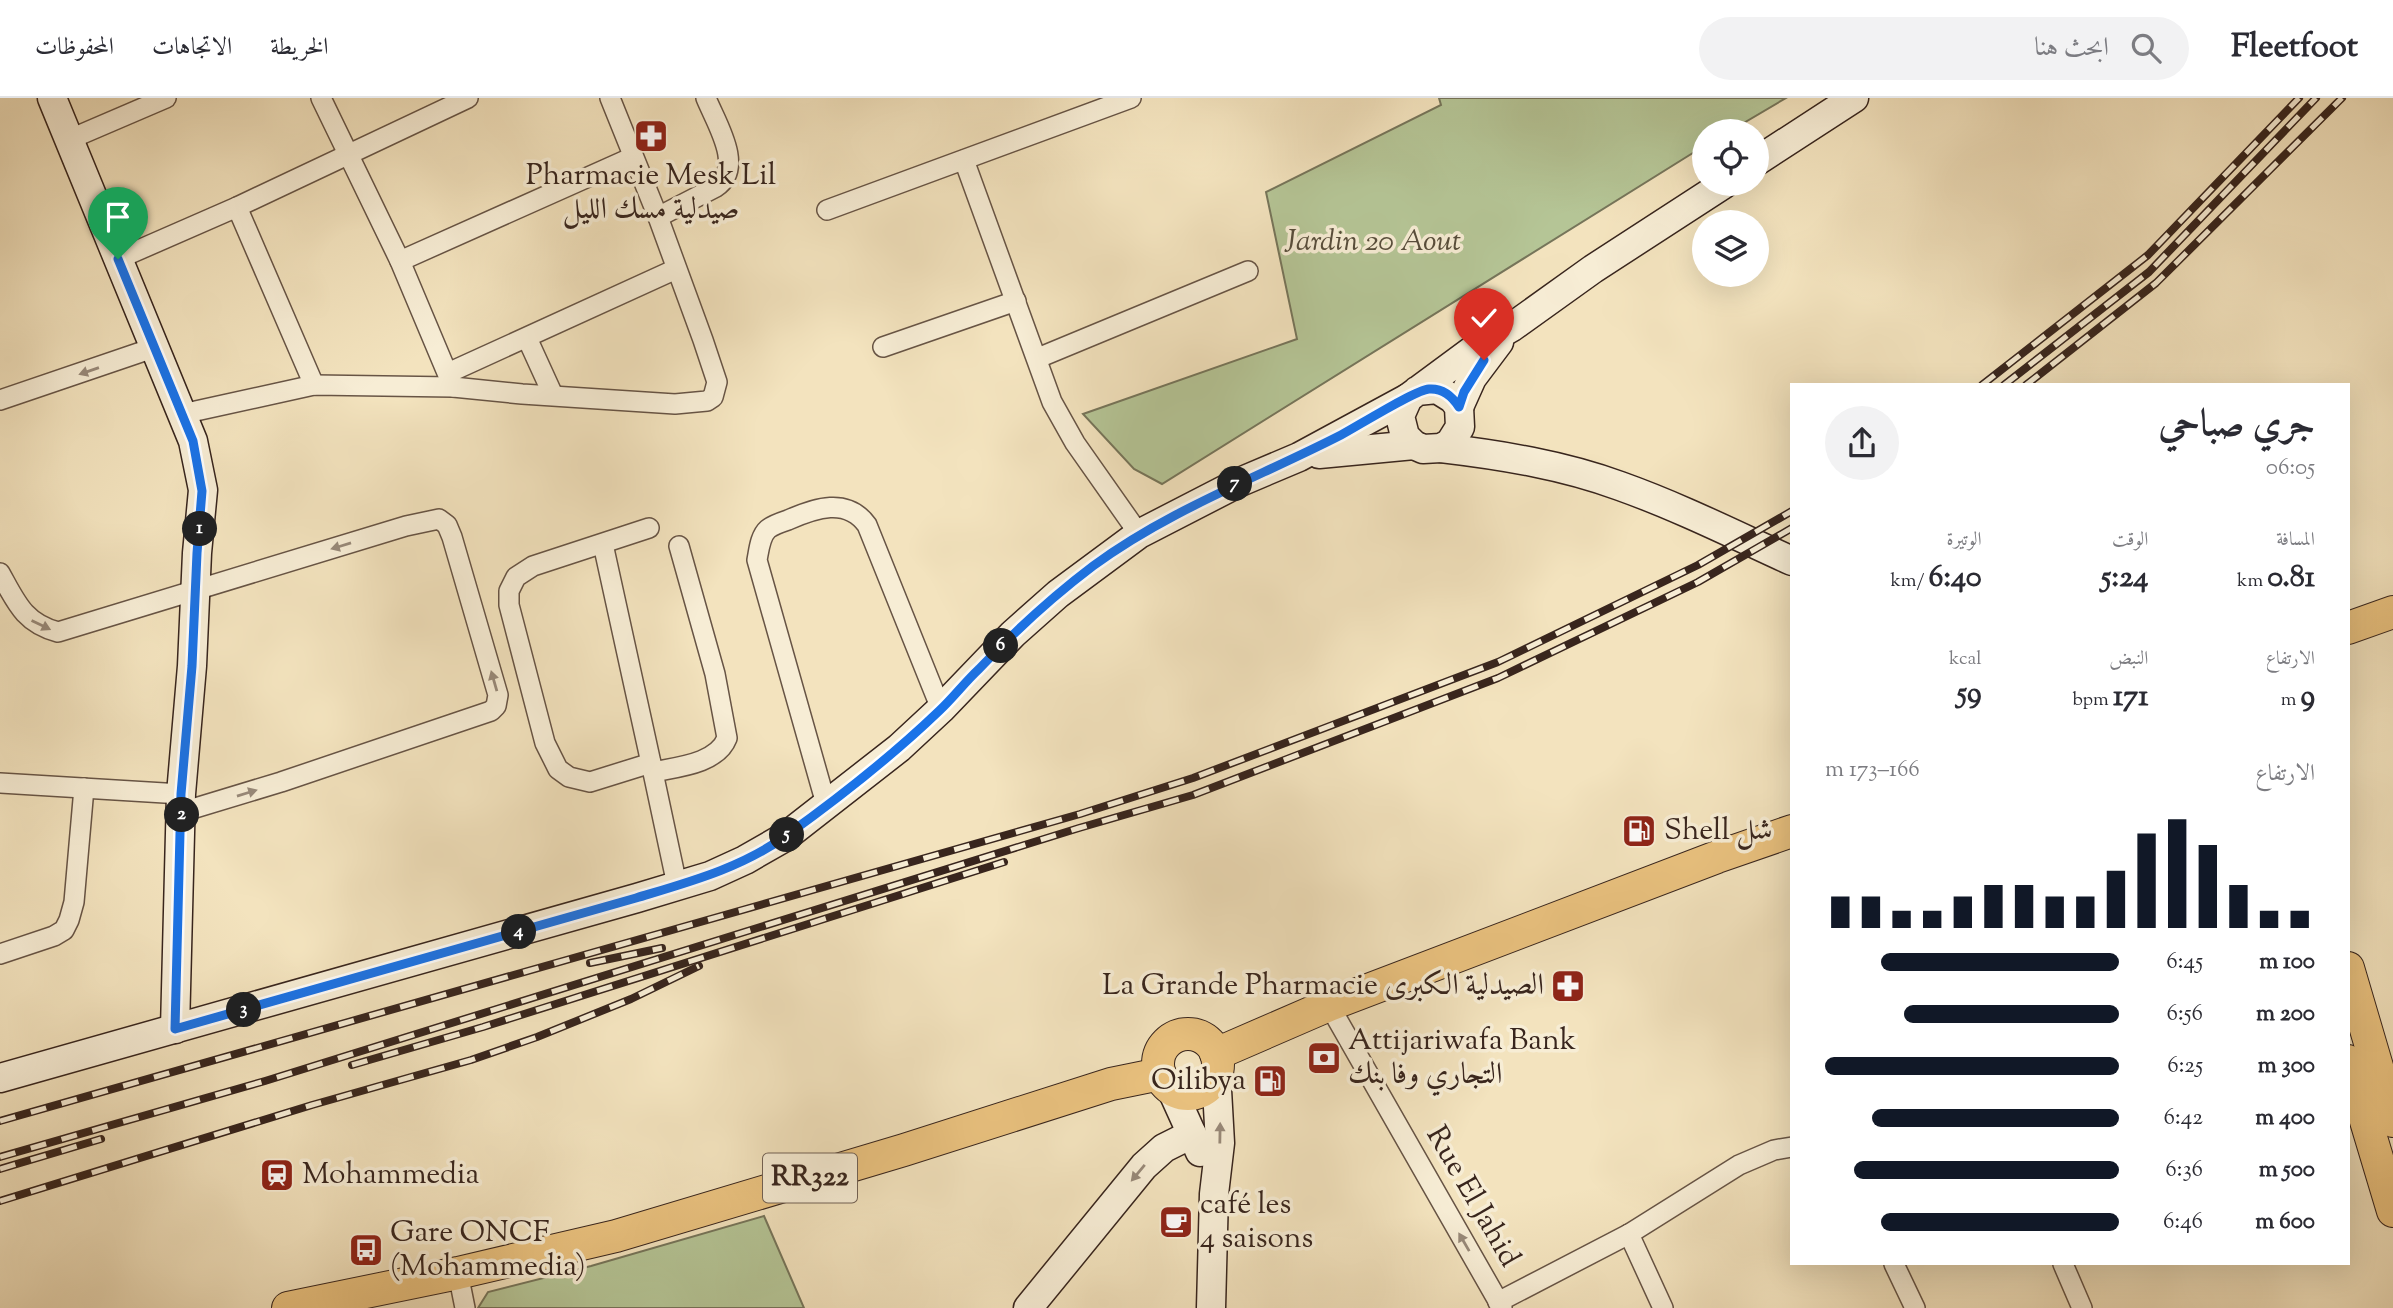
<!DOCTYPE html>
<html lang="ar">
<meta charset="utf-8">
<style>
body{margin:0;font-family:"Sorts Mill Goudy",Amiri,serif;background:#f2f2f3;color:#2b2b33;direction:rtl;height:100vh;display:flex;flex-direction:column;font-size:26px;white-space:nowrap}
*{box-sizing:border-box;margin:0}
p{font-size:23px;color:#7c7c81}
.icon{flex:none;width:38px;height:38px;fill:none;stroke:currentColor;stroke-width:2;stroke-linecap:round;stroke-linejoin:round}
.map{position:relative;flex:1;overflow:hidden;direction:ltr}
.drawer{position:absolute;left:1790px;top:285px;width:560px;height:882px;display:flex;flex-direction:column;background:#fff;border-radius:0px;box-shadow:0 7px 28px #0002;direction:rtl}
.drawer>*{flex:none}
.controls{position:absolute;left:1692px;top:21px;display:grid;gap:14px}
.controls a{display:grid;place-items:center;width:77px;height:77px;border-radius:50%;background:#fff;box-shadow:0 7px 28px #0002;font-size:35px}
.pin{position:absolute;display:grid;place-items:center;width:60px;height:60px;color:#fff;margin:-72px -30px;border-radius:50% 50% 50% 0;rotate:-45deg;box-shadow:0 0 7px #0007}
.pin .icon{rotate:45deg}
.km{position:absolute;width:35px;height:35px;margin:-18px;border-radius:50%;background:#222;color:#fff;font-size:19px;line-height:35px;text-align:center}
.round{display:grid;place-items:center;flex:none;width:74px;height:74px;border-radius:37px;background:#f2f2f3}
.headline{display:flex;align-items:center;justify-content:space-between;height:119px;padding:0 35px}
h1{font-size:38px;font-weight:700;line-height:52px}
.stats{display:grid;grid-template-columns:repeat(3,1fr);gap:10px;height:119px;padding:7px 35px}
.stats div{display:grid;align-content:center}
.stats b{font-size:30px;font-weight:700}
.stats small{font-size:19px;font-weight:400}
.stats p{font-size:19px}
.chart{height:196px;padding:14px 35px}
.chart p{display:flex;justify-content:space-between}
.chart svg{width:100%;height:126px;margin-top:7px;stroke:#111827;stroke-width:6}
ul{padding:0 35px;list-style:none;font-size:23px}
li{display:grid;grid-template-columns:112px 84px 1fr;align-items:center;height:52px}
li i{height:18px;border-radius:9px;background:#111827}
header{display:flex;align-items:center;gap:42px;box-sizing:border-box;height:98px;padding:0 35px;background:#fff;border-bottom:2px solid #e1e1e2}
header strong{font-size:33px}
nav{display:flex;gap:38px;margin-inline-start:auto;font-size:24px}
.search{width:490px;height:63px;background:#f2f2f3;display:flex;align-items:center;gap:18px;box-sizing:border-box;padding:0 24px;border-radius:38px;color:#7c7c81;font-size:26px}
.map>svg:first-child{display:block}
</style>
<header>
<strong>Fleetfoot</strong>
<div class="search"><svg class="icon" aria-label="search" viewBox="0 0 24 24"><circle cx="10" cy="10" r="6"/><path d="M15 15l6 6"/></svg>ابحث هنا</div>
<nav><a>الخريطة</a><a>الاتجاهات</a><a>المحفوظات</a></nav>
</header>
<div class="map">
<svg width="2393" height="1210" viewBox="0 0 2393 1210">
<rect width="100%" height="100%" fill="#f3e3be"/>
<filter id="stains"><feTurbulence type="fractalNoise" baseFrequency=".00286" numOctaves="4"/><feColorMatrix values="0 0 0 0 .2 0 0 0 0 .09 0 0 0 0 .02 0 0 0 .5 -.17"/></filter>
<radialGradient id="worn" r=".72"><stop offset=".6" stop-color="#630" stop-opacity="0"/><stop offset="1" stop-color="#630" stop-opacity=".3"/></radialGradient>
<g fill="#b5c596" stroke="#76755a" stroke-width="2">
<path d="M 1439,0 L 1786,0 L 1730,33 L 1704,33 L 1704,48 L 1162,386 L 1134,371 L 1083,316 L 1297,241 L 1266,94 L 1441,7 Z"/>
<path d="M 764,1118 L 804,1210 L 478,1210 L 488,1194 L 591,1168 Z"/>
</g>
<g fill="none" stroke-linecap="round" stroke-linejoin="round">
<g stroke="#675445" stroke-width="22">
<g id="street">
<path d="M 321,0 L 400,163 L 453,289"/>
<path d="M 68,42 L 166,0"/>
<path d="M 964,62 L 1052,304 L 1075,345 L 1139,436"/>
<path d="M 237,109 L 314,287"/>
<path d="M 827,112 L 1131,0"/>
<path d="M 658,119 L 716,89 C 745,69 716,25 706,0"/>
<path d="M 118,161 L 237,109 L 468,0"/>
<path d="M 400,163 L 633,59"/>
<path d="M 527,240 L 553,297"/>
<path d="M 883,249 L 1016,203"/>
<path d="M 1038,260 L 1248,173"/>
<path d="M 448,275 L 676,171"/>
<path d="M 0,302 L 153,250"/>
<path d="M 182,316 L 314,287 L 453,289 L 522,296 L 675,306 L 707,303 L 713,299 L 717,284 L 703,242 L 658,119 L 610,0"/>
<path d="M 649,430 L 533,468 L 516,479 L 509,493 L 509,507 L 545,645 L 558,671 L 569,679 L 590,684 L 651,665 L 677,787"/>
<path d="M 603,446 L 651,665"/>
<path d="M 0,475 C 16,504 24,525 58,534 L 406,428 L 439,421 L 447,427 L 452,439 L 498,597 L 496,608 L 491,613 L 281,684 L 182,714"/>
<path d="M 653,674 C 677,669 717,666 727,640 L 715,576 L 679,448"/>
<path d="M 0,685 L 181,696"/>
<path d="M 826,706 L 757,462 C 759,452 760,438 768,431 C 773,427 782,424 788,422 C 815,410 847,399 867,427 L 941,611"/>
<path d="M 0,856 L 54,838 L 64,832 L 69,822 L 74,804 L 84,690"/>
<path d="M 1329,907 L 1502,1210"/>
<path d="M 1629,1136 L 1663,1210"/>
<path d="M 1894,1166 L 1915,1210"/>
<path d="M 2063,1166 L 2082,1210"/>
<path d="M 458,1175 L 465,1210"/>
<path d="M 1498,1204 L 1629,1136 L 1739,1067 L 1774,1052 L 1792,1049"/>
</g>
</g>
<g stroke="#38251d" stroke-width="31">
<g id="secondary">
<path d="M 52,0 L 193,343 L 203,392 L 197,455 L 192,568 L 181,696 L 175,931"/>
<path d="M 1757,63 L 1854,0"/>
<path d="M 1417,293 L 1437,291 L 1453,301 L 1459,309 L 1460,329 L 1450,345 L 1441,350 L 1423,351 L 1414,347 L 1405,338 L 1400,318 L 1408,300 L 1477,249 L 1512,229 L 1593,171 L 1724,86"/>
<path d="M 1459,309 L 1472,280 L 1499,244"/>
<path d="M 1441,350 C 1501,357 1563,367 1620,388 C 1679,409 1735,437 1792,463"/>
<path d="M 1319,356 L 1414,347"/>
<path d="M 0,980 L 637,800 L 710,778 L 745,762 L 785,739 L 899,650 L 941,611 L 1013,536 L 1058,496 L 1139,436 L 1240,384 L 1299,359 L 1408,300"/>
<path d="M 1171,990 L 1200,1054"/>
<path d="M 1028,1210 L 1144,1068 L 1164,1050 L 1192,1036"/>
<path d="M 1211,1210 L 1214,1096 L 1220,1045 L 1216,974"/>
</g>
</g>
<g stroke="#38251d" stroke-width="34">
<g id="primary">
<path d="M 2348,530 L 2393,514"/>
<path d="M 2348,870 L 2393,1023"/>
<circle cx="1188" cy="966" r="30"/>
<path d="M 1216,956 L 1329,907 L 1717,759 L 1792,733"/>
<path d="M 2348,963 L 2393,1113"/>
<path d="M 288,1210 L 458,1175 L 616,1138 L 904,1052 L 1111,986 L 1160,976"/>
</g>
</g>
<use href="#street" stroke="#f7edd5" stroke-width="19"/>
<use href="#secondary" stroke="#f7edd5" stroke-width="28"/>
<use href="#primary" stroke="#eac27f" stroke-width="32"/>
<g stroke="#38251d" stroke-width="8">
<g id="rail">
<path d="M 1982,287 L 2148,157 L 2299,0"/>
<path d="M 2004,287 L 2149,174 L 2316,0"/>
<path d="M 2026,287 L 2156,185 L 2342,0"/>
<path d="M 590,865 L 662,850"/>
<path d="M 352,967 L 483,929 L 1004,764"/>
<path d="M 0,1023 L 1080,716 L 1193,680 L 1498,564 L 1698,467 L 1792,413"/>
<path d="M 0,1059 L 265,983 L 1079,730 L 1193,697 L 1498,580 L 1698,484 L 1792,430"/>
<path d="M 0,1071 L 101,1041"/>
<path d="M 0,1103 L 312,1007 L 471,962 L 537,939 L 631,901 L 699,868"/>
</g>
</g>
<use href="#rail" stroke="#f7edd5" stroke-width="5" stroke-dasharray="16" stroke-linecap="butt"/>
</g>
<defs><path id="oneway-solid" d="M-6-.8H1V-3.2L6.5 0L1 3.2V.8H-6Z" transform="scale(1.75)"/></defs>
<g fill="#988979">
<use href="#oneway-solid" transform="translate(89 273) rotate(161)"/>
<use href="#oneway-solid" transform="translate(341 448) rotate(163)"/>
<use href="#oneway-solid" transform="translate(41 527) rotate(26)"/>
<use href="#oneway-solid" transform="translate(494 583) rotate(-106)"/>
<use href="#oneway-solid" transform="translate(247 695) rotate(-17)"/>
<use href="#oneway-solid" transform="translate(1220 1035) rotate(-89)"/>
<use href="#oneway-solid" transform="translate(1138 1075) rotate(130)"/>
<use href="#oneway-solid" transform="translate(1464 1144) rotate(-120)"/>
</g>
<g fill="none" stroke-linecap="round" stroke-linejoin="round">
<g stroke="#fff" stroke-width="14">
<path id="route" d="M 118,161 L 193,343 L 202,393 L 197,455 L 192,568 L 181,696 L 175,931 L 636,800 C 689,784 742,770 787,737 C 840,699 892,658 939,613 C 953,600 965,584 979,571 C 1014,534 1052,499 1093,468 C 1169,412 1257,380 1341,337 C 1358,328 1415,292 1429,291 C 1443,290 1452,298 1459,309 L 1464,294 L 1484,262"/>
</g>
<use href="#route" stroke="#1a73e8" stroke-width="9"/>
</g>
<defs>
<g id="pharmacy-square" transform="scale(1.75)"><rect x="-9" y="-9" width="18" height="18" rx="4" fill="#8f2418" stroke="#f7edd5"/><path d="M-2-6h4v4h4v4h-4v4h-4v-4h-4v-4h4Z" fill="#fff"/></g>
<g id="fuel-square" transform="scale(1.75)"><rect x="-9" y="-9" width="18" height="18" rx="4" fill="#8f2418" stroke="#f7edd5"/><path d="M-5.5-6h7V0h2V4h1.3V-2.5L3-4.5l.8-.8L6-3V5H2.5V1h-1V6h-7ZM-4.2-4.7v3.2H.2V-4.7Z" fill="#fff"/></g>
<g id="bank-square" transform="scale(1.75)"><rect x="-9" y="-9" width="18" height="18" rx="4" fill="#8f2418" stroke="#f7edd5"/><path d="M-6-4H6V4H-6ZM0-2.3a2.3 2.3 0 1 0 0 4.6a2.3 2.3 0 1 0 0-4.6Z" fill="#fff"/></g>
<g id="station-square" transform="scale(1.75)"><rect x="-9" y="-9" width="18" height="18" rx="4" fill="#8f2418" stroke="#f7edd5"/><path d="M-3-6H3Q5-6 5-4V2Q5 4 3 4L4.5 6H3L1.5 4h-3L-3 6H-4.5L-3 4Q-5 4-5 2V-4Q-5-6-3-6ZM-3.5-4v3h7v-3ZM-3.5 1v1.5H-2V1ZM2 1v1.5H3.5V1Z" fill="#fff"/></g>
<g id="cafe-square" transform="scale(1.75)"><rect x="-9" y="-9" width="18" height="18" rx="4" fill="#8f2418" stroke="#f7edd5"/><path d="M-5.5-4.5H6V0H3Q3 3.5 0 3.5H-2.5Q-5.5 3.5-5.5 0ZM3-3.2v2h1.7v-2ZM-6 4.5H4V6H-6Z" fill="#fff"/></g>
<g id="bus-square" transform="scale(1.75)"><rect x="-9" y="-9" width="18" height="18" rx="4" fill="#8f2418" stroke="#f7edd5"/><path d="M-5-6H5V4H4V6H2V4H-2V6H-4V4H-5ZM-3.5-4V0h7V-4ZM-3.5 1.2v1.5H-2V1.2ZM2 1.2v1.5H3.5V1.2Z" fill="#fff"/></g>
</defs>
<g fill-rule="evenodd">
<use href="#pharmacy-square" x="651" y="38"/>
<use href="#fuel-square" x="1639" y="733"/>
<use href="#pharmacy-square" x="1568" y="888"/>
<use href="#bank-square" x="1324" y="960"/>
<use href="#fuel-square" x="1270" y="983"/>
<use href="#station-square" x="277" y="1077"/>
<use href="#cafe-square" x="1176" y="1124"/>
<use href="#bus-square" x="366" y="1152"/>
</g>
<g text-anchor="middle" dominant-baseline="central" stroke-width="7" stroke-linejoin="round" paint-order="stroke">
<rect fill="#f7edd5" stroke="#716154" stroke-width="2" x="763" y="1055.5" width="94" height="49" rx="5"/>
<g font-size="28" font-weight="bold" fill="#38251d">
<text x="810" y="1080">RR322</text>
</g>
<g font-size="30" fill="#38251d" stroke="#f7edd5" text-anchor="start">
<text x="651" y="78" text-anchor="middle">Pharmacie Mesk Lil<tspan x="651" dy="34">صيدلية مسك الليل</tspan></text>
<text x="1664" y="733">Shell شل</text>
<text x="1544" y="888" text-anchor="end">La Grande Pharmacie الصيدلية الكبرى</text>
<text x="1348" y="943">Attijariwafa Bank<tspan x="1348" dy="34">التجاري وفا بنك</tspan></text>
<text x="1246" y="983" text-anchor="end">Oilibya</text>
<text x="302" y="1077">Mohammedia</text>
<text x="1200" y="1107">café les<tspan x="1200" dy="34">4 saisons</tspan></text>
<text x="390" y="1135">Gare ONCF<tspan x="390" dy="34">(Mohammedia)</tspan></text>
</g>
<g font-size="30" font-style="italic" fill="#574d3b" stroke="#f7edd5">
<text x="1373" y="144">Jardin 20 Aout</text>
</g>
<g font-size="30" fill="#38251d" stroke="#f7edd5">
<text transform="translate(1472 1099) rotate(60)">Rue El Jahid</text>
</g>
</g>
<rect width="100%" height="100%" filter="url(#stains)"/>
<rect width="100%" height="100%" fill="url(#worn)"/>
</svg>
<div class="controls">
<a><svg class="icon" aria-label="locate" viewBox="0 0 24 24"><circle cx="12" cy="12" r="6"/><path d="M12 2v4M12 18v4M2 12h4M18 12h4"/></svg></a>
<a><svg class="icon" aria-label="layers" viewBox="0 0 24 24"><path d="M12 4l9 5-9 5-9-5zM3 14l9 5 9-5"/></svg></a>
</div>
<div class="pin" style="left:118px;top:161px;background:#1e9e55"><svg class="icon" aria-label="arrive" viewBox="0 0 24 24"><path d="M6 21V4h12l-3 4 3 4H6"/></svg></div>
<div class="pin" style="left:1484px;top:262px;background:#d93025"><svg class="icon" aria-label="check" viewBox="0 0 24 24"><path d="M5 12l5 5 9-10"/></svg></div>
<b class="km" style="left:200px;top:431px">1</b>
<b class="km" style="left:182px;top:717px">2</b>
<b class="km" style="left:244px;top:912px">3</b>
<b class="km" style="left:519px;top:834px">4</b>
<b class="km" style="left:787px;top:737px">5</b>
<b class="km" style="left:1001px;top:548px">6</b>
<b class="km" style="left:1235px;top:386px">7</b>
<section class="drawer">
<div class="headline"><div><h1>جري صباحي</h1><p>06:05</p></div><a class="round"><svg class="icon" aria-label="share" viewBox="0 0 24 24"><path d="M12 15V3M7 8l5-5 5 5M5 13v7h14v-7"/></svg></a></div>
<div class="stats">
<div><p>المسافة</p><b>0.81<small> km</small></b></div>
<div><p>الوقت</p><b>5:24</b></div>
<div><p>الوتيرة</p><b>6:40<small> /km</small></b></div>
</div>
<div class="stats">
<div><p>الارتفاع</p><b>9<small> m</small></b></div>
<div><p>النبض</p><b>171<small> bpm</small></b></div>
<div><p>kcal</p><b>59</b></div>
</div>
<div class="chart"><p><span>الارتفاع</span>166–173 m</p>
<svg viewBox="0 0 160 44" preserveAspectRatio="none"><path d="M5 44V33M15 44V33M25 44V38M35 44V38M45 44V33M55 44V29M65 44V29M75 44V33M85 44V33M95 44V24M105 44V11M115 44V6M125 44V15M135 44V29M145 44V38M155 44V38"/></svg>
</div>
<ul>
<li><b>100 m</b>6:45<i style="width:81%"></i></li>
<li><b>200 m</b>6:56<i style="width:73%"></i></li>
<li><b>300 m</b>6:25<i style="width:100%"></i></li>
<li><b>400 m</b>6:42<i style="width:84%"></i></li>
<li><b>500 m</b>6:36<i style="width:90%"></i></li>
<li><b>600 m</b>6:46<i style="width:81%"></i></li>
</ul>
</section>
</div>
